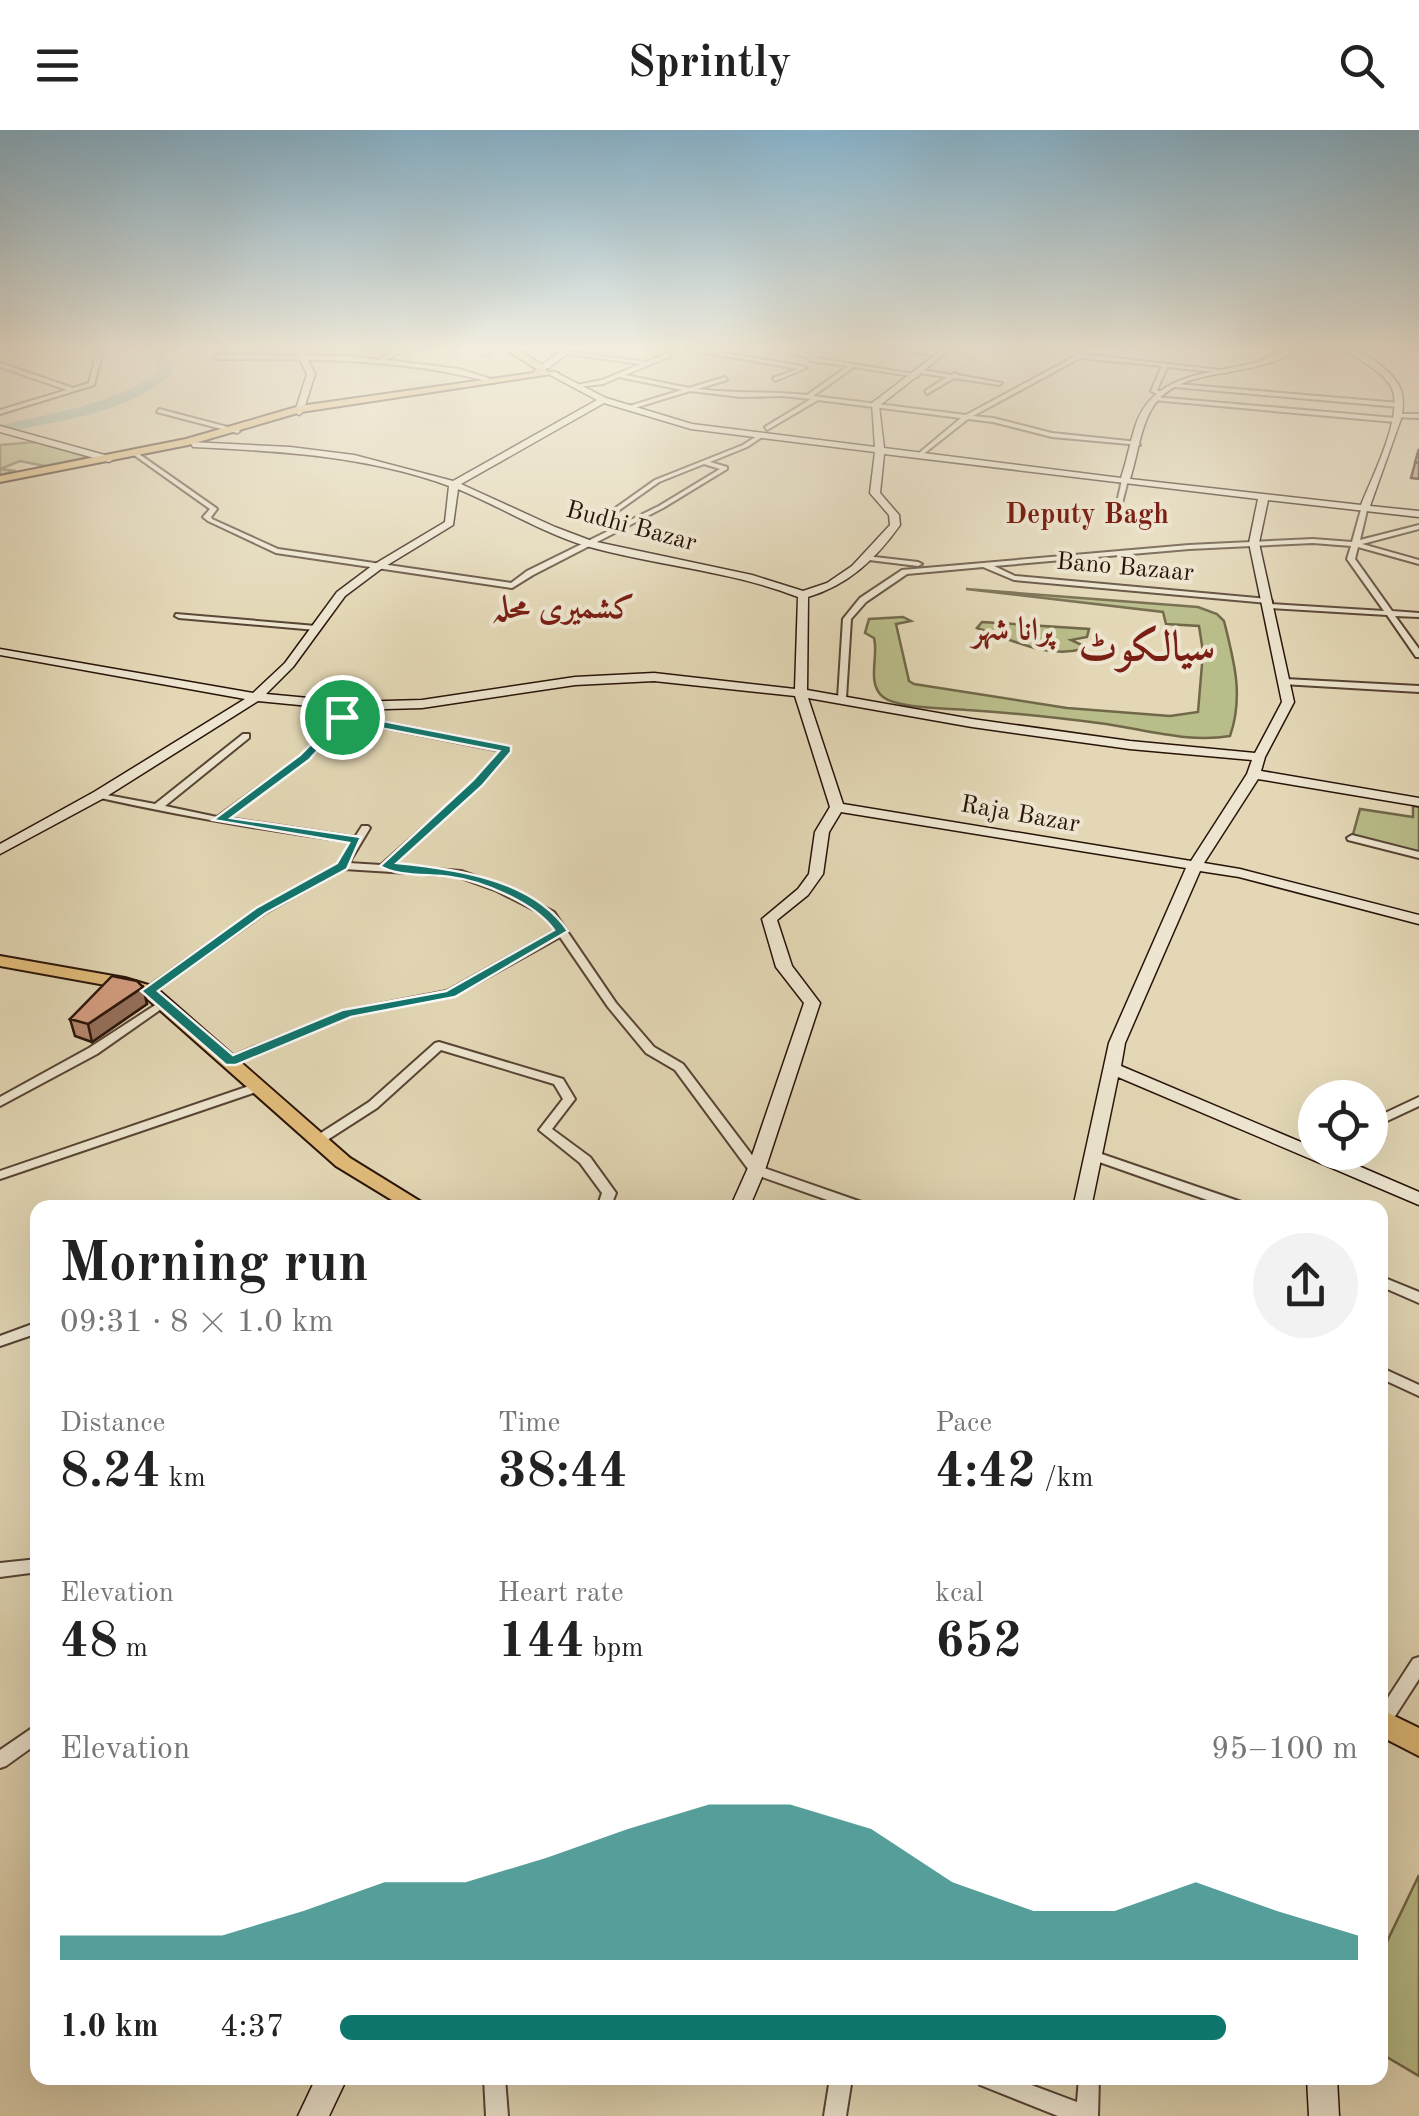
<!DOCTYPE html>
<meta charset="utf-8">
<style>
body{margin:0;font-family:"Old Standard TT",Amiri,serif;background:#f2f2f2;color:#222;height:100vh;display:flex;flex-direction:column;font-size:38px;white-space:nowrap}
*{box-sizing:border-box;margin:0}
p{font-size:32px;color:#767676}
.icon{flex:none;width:55px;height:55px;fill:none;stroke:currentColor;stroke-width:2;stroke-linecap:round;stroke-linejoin:round}
.map{position:relative;flex:1;overflow:hidden}
.details{position:absolute;left:30px;top:1070px;width:1358px;height:885px;display:flex;flex-direction:column;background:#fff;border-radius:20px;box-shadow:0 10px 40px #0002}
.details>*{flex:none}
.tools{position:absolute;left:1298px;top:950px;display:grid;gap:20px}
.tools a{display:grid;place-items:center;width:90px;height:90px;border-radius:50%;background:#fff;box-shadow:0 10px 40px #0002;font-size:50px}
.pin{position:absolute;display:grid;place-items:center;width:85px;height:85px;color:#fff;margin:-42px;border:5px solid #fff;border-radius:50%;box-shadow:0 2px 10px #0007}
.round{display:grid;place-items:center;flex:none;width:105px;height:105px;border-radius:52px;background:#f2f2f2}
.headline{display:flex;align-items:center;justify-content:space-between;height:170px;padding:0 30px}
h1{font-size:55px;font-weight:800;line-height:75px}
.stats{display:grid;grid-template-columns:repeat(3,1fr);gap:15px;height:170px;padding:10px 30px}
.stats div{display:grid;align-content:center}
.stats b{font-size:50px;font-weight:800}
.stats small{font-size:28px;font-weight:400}
.stats p{font-size:28px}
.chart{height:280px;padding:20px 30px}
.chart p{display:flex;justify-content:space-between}
.chart svg{width:100%;height:180px;margin-top:10px;fill:#0f766e;opacity:.7}
ul{padding:0 30px;list-style:none;font-size:32px}
li{display:grid;grid-template-columns:160px 120px 1fr;align-items:center;height:75px}
li i{height:25px;border-radius:12px;background:#0f766e}
header{display:flex;justify-content:space-between;align-items:center;height:130px;padding:0 30px;background:#fff;font-size:45px;font-weight:800}
.map>svg:first-child{display:block}
</style>
<header><svg class="icon" aria-label="menu" viewBox="0 0 24 24"><path d="M4 6h16M4 12h16M4 18h16"/></svg>Sprintly<svg class="icon" aria-label="search" viewBox="0 0 24 24"><circle cx="10" cy="10" r="6"/><path d="M15 15l6 6"/></svg></header>
<div class="map">
<svg width="1419" height="1986" viewBox="0 0 1419 1986">
<rect width="100%" height="100%" fill="#e3d7b5"/>
<filter id="stains"><feTurbulence type="fractalNoise" baseFrequency=".002" numOctaves="4"/><feColorMatrix values="0 0 0 0 .2 0 0 0 0 .09 0 0 0 0 .02 0 0 0 .5 -.17"/></filter>
<radialGradient id="worn" r=".72"><stop offset=".6" stop-color="#630" stop-opacity="0"/><stop offset="1" stop-color="#630" stop-opacity=".3"/></radialGradient>
<g fill="#b9bd8a" stroke="#71684a" stroke-width="2.5">
<path d="M 36,312 L 90,327 L 45,336 L 20,331 L 0,339 L 16,341 L 0,345 L 0,315 Z"/>
<path d="M 966,459 L 1198,477 L 1217,484 L 1224,491 C 1234,531 1244,566 1230,606 C 1189,613 1147,600 1106,594 C 1060,588 1014,583 967,580 C 947,578 899,579 883,567 C 866,553 879,526 874,508 L 865,503 L 869,489 L 903,487 L 911,491 L 896,494 L 909,551 L 914,554 L 1067,578 L 1170,586 L 1198,582 L 1203,522 L 1199,496 L 1166,494 L 1163,482 Z"/>
<path d="M 982,492 L 1089,499 L 1087,507 L 1071,510 L 1084,516 L 1082,519 C 1048,529 1009,509 977,498 Z"/>
<path d="M 1413,676 L 1419,677 L 1419,725 L 1352,708 L 1360,679 L 1413,687 Z"/>
<path d="M 1419,1745 L 1419,1946 L 1380,1923 L 1380,1826 Z"/>
</g>
<g fill="none" stroke-linecap="round" stroke-linejoin="round">
<path fill="#95baae" fill-rule="evenodd" d="M 151,216 L 163,216 L 173,243 C 128,284 57,291 0,303 L 0,295 C 56,283 112,274 160,242 Z"/>
<g stroke="#584434" stroke-width="4">
<g id="street">
<path d="M 98,216 L 104,216 L 94,255 L 0,284 L 0,280 L 67,260 L 0,237 L 0,233 L 73,258 L 89,253 Z"/>
<path d="M 406,216 L 413,216 L 385,230 L 459,239 L 497,251 L 494,253 C 404,228 311,229 218,229 L 215,227 L 218,225 L 350,226 L 378,230 Z"/>
<path d="M 468,216 L 475,216 L 490,224 L 485,225 Z"/>
<path d="M 683,216 L 803,236 L 806,238 L 775,251 L 773,248 L 798,239 L 673,217 Z"/>
<path d="M 767,216 L 777,216 L 812,225 L 826,216 L 832,216 L 815,228 L 920,245 L 917,247 L 854,237 L 813,266 L 966,285 L 1079,224 L 1229,241 L 1226,243 L 1167,237 L 1157,260 L 1162,263 L 1159,265 L 1151,261 L 1162,236 L 1080,228 L 973,286 L 993,288 L 1052,303 L 1138,312 L 1140,315 L 1052,307 L 993,292 L 968,289 L 921,326 L 919,323 L 961,288 L 818,270 L 767,300 L 765,297 L 811,269 L 782,266 L 741,267 L 690,261 L 628,280 L 626,277 L 682,260 L 619,247 L 603,254 L 577,257 L 577,255 L 602,250 L 641,234 L 561,223 L 564,221 L 646,232 L 669,223 L 671,226 L 625,245 L 689,258 L 725,247 L 727,250 L 697,259 C 734,264 770,261 807,265 L 848,236 L 810,231 L 808,228 Z"/>
<path d="M 891,216 L 942,222 L 945,224 L 942,226 L 878,217 Z"/>
<path d="M 921,240 L 952,245 L 955,243 L 958,245 L 1002,253 L 999,255 L 954,248 L 927,264 L 925,261 L 947,247 L 919,243 Z"/>
<path d="M 1177,254 L 1399,273 L 1402,275 L 1399,277 L 1175,257 Z"/>
<path d="M 1155,267 L 1395,288 L 1398,290 L 1395,292 L 1153,270 Z"/>
<path d="M 159,279 L 239,300 L 240,301 L 237,303 L 157,282 Z"/>
<path d="M 1396,284 L 1419,284 L 1419,288 L 1394,287 Z"/>
<path d="M 760,304 L 762,307 L 747,317 L 710,332 L 727,337 L 727,339 L 663,378 L 533,445 L 512,458 L 276,423 L 208,391 L 203,387 L 210,379 L 134,325 L 139,324 L 216,378 L 217,379 L 211,387 L 212,389 L 278,419 L 511,453 L 527,441 L 659,376 L 720,339 L 704,334 L 659,352 L 611,386 L 607,386 L 607,384 L 655,350 L 743,315 Z"/>
<path d="M 1125,348 L 1128,350 L 1119,385 L 1114,386 L 1122,350 Z"/>
<path d="M 1365,374 L 1368,376 L 1360,410 L 1419,395 L 1419,399 L 1362,414 L 1419,430 L 1419,434 L 1358,417 L 1355,429 L 1392,481 L 1419,483 L 1419,487 L 1395,486 L 1419,519 L 1419,527 L 1416,527 L 1387,485 L 1269,478 L 1265,476 L 1269,474 L 1384,481 L 1347,429 L 1351,416 L 1313,413 L 1189,419 L 994,436 L 1015,446 L 1268,469 L 1272,471 L 1268,473 L 1014,450 L 983,437 L 907,444 L 866,472 L 851,489 L 846,568 L 842,571 L 838,568 L 843,489 L 860,468 L 902,440 L 1189,415 L 1313,409 L 1352,412 L 1362,376 Z"/>
<path d="M 866,426 L 918,432 L 922,434 L 918,436 L 869,430 L 866,430 Z"/>
<path d="M 176,484 L 316,496 L 320,498 L 316,500 L 179,488 L 175,486 Z"/>
<path d="M 1285,549 L 1419,556 L 1419,562 L 1282,554 L 1282,550 Z"/>
<path d="M 346,579 L 350,582 L 348,585 L 510,617 L 510,621 L 481,655 L 392,736 L 461,741 L 503,756 L 554,782 L 616,873 L 654,917 L 683,934 L 761,1037 L 870,1075 L 871,1078 L 850,1078 L 751,1043 L 675,940 L 646,923 L 608,877 L 560,807 L 454,866 L 350,886 L 235,934 L 227,934 L 225,931 L 227,928 L 343,881 L 447,861 L 556,800 L 546,786 L 495,760 L 456,746 L 344,739 L 265,783 L 153,863 L 145,863 L 143,861 L 145,859 L 257,779 L 338,734 L 351,712 C 265,700 180,686 96,667 L 96,663 L 155,674 L 243,604 L 249,604 L 249,608 L 165,676 L 217,687 L 301,626 L 343,580 ZM 344,590 L 501,621 L 475,651 L 381,735 L 349,733 L 370,698 L 368,696 L 362,696 L 355,707 L 228,688 L 307,630 Z"/>
<path d="M 1352,705 L 1419,722 L 1419,728 L 1348,710 L 1347,708 Z"/>
<path d="M 163,870 L 167,871 L 169,873 L 167,875 L 97,924 L 0,976 L 0,967 L 89,918 Z"/>
<path d="M 439,912 L 563,949 L 575,969 L 552,999 L 590,1027 L 616,1063 L 610,1078 L 597,1078 L 602,1063 L 580,1033 L 539,1000 L 563,969 L 554,954 L 441,920 L 377,978 L 321,1014 L 313,1014 L 311,1011 L 313,1008 L 369,972 L 435,913 Z"/>
<path d="M 255,954 L 261,958 L 259,961 L 0,1049 L 0,1041 Z"/>
<path d="M 1419,967 L 1419,976 L 1370,999 L 1370,990 Z"/>
<path d="M 1093,1021 L 1250,1075 L 1251,1078 L 1230,1078 L 1088,1028 L 1087,1025 L 1088,1022 Z"/>
<path d="M 1380,1146 L 1419,1162 L 1419,1173 L 1380,1156 Z"/>
<path d="M 38,1192 L 38,1203 L 0,1216 L 0,1206 Z"/>
<path d="M 1380,1237 L 1419,1255 L 1419,1266 L 1380,1248 Z"/>
<path d="M 38,1429 L 38,1442 L 0,1447 L 0,1433 Z"/>
<path d="M 1419,1527 L 1419,1549 L 1388,1597 L 1380,1599 L 1380,1580 L 1413,1529 Z"/>
<path d="M 38,1594 L 38,1613 L 6,1636 L 0,1638 L 0,1620 Z"/>
<path d="M 484,1948 L 505,1948 L 508,1986 L 486,1986 Z"/>
<path d="M 830,1948 L 852,1948 L 846,1986 L 824,1986 Z"/>
<path d="M 976,1948 L 1013,1948 L 1077,1972 L 1079,1948 L 1099,1948 L 1098,1986 L 1058,1986 L 980,1955 Z"/>
</g>
</g>
<g stroke="#291309" stroke-width="3">
<g id="secondary">
<path d="M 293,216 L 301,216 L 315,244 L 303,282 L 299,285 L 295,282 L 307,244 Z"/>
<path d="M 567,216 L 576,216 L 549,238 L 543,238 L 543,234 Z"/>
<path d="M 947,216 L 955,216 L 879,276 L 884,318 L 1121,348 C 1127,330 1130,312 1136,294 C 1154,245 1205,244 1249,234 C 1265,231 1289,216 1300,216 C 1263,251 1184,233 1155,274 C 1140,295 1138,325 1130,349 L 1361,375 C 1371,349 1407,280 1390,255 C 1378,237 1355,229 1340,216 C 1359,216 1394,241 1401,260 C 1404,268 1403,277 1402,286 L 1370,376 L 1419,381 L 1419,387 L 1268,370 L 1259,413 L 1294,572 L 1265,627 L 1261,641 L 1419,668 L 1419,676 L 1258,649 L 1204,733 L 1240,739 L 1419,785 L 1419,794 L 1239,747 L 1200,741 L 1125,913 L 1121,936 L 1315,1018 L 1315,1022 L 1326,1022 L 1419,1062 L 1419,1075 L 1118,947 L 1091,1078 L 1073,1078 L 1109,913 L 1186,738 L 841,682 L 829,702 L 823,744 L 808,765 L 777,790 L 792,836 L 820,873 L 765,1040 L 749,1078 L 730,1078 L 747,1040 L 804,873 L 776,837 L 762,789 L 798,759 L 809,744 L 815,702 L 830,677 L 795,566 L 654,551 L 575,555 L 422,578 L 351,580 L 258,571 L 104,668 L 0,724 L 0,714 L 94,662 L 245,569 L 0,525 L 0,519 L 253,563 L 285,533 L 337,462 L 373,435 L 445,392 L 449,356 C 367,326 280,321 193,317 L 190,312 L 290,317 L 354,325 L 453,351 L 597,270 L 550,245 L 553,241 L 606,268 L 692,294 L 875,317 L 872,273 ZM 604,273 L 691,299 L 875,322 L 870,363 L 889,385 L 890,395 L 852,436 L 827,453 L 803,461 L 752,445 L 592,411 L 555,397 L 461,354 ZM 884,324 L 1258,369 L 1249,413 L 1282,572 L 1255,623 L 1130,611 L 972,589 L 807,560 L 808,467 C 848,455 876,429 900,395 L 899,385 L 880,363 ZM 458,359 C 501,377 541,402 586,416 C 656,436 729,440 798,467 L 795,559 L 654,543 L 575,547 L 422,570 L 351,572 L 266,564 L 293,537 L 345,466 L 381,439 L 453,395 ZM 808,568 L 972,597 L 1130,619 L 1252,630 L 1247,644 L 1191,731 L 843,674 Z"/>
<path d="M 0,296 L 112,327 L 114,329 L 109,332 L 0,302 Z"/>
<path d="M 316,1948 L 347,1948 L 329,1986 L 298,1986 Z"/>
<path d="M 1307,1948 L 1337,1948 L 1339,1986 L 1309,1986 Z"/>
</g>
</g>
<g stroke="#291309" stroke-width="4">
<g id="primary">
<path d="M 500,216 L 511,216 L 546,237 L 546,241 L 558,243 L 301,282 L 188,315 L 0,352 L 0,346 L 186,309 L 300,276 L 533,243 L 537,239 Z"/>
<path d="M 0,826 L 125,848 L 155,857 L 350,1028 L 431,1078 L 405,1078 L 336,1036 L 143,865 L 122,858 L 0,836 Z"/>
<path d="M 1380,1579 L 1419,1598 L 1419,1626 L 1380,1606 Z"/>
</g>
</g>
<use href="#street" fill="#ede5cf" fill-rule="evenodd"/>
<use href="#secondary" fill="#ede5cf" fill-rule="evenodd"/>
<use href="#primary" fill="#e2bc7a" fill-rule="evenodd"/>
<path stroke="#291309" stroke-width="2.5" stroke-dasharray="9 9" stroke-linecap="butt" d="M 1412,216 L 1419,221"/>
</g>
<g fill="#b7886f" stroke="#291309" stroke-width="2.5">
<path d="M 1419,319 L 1419,349 L 1411,348 Z"/>
<path d="M 143,857 L 147,874 L 92,912 L 75,906 L 70,889 Z"/>
</g>
<path fill="#956f5a" stroke="#291309" stroke-width="2.5" d="M 143,857 L 147,874 L 92,912 L 88,894 Z"/>
<g fill="#d59e81" stroke="#291309" stroke-width="2.5">
<path d="M 1419,319 L 1419,333 L 1415,332 Z"/>
<path d="M 112,846 L 137,851 L 143,857 L 88,894 L 70,889 Z"/>
</g>
<linearGradient id="sky" x2="0" y2="1"><stop stop-color="#87b6d1"/><stop offset="0.44" stop-color="#f2edde"/><stop offset="1" stop-color="#f2edde" stop-opacity="0"/></linearGradient>
<rect width="1419" height="495" fill="url(#sky)"/>
<path fill="#0f766e" stroke="#fff" stroke-width="2.5" fill-rule="evenodd" d="M 342,583 L 511,616 L 511,622 L 482,656 L 397,733 C 456,739 533,749 568,801 L 455,867 L 351,887 L 236,935 L 226,935 L 141,861 L 256,778 L 337,733 L 349,713 L 213,690 L 300,625 ZM 344,591 L 499,621 L 473,650 L 380,736 C 397,747 428,744 450,747 C 482,751 535,773 554,800 L 446,861 L 342,880 L 233,925 L 158,861 L 266,783 L 347,739 L 361,707 L 231,688 L 309,630 Z"/>
<g text-anchor="middle" dominant-baseline="central" stroke-width="8" stroke-linejoin="round" paint-order="stroke">
<g font-size="25" fill="#291309" stroke="#ede5cf">
<text transform="translate(631 397) rotate(15)">Budhi Bazar</text>
<text transform="translate(1125 438) rotate(5)">Bano Bazaar</text>
<text transform="translate(1020 685) rotate(10)">Raja Bazar</text>
</g>
<g font-size="28" font-weight="bold" fill="#7a1f14" stroke="#ede5cf">
<text x="1087" y="386">Deputy Bagh</text>
</g>
<g font-size="32" font-weight="bold" fill="#7a1f14" stroke="#ede5cf">
<text x="563" y="480">کشمیری محلہ</text>
<text x="1013" y="502">پرانا شہر</text>
</g>
<g font-size="42" font-weight="bold" fill="#7a1f14" stroke="#ede5cf">
<text x="1147" y="519">سیالکوٹ</text>
</g>
</g>
<rect width="100%" height="100%" filter="url(#stains)"/>
<rect width="100%" height="100%" fill="url(#worn)"/>
</svg>
<div class="tools">
<a><svg class="icon" aria-label="locate" viewBox="0 0 24 24"><circle cx="12" cy="12" r="6"/><path d="M12 2v4M12 18v4M2 12h4M18 12h4"/></svg></a>
</div>
<div class="pin" style="left:342px;top:587px;background:#1e9e55"><svg class="icon" aria-label="arrive" viewBox="0 0 24 24"><path d="M6 21V4h12l-3 4 3 4H6"/></svg></div>
<section class="details">
<div class="headline"><div><h1>Morning run</h1><p>09:31 · 8 × 1.0 km</p></div><a class="round"><svg class="icon" aria-label="share" viewBox="0 0 24 24"><path d="M12 15V3M7 8l5-5 5 5M5 13v7h14v-7"/></svg></a></div>
<div class="stats">
<div><p>Distance</p><b>8.24<small> km</small></b></div>
<div><p>Time</p><b>38:44</b></div>
<div><p>Pace</p><b>4:42<small> /km</small></b></div>
</div>
<div class="stats">
<div><p>Elevation</p><b>48<small> m</small></b></div>
<div><p>Heart rate</p><b>144<small> bpm</small></b></div>
<div><p>kcal</p><b>652</b></div>
</div>
<div class="chart"><p><span>Elevation</span>95–100 m</p>
<svg viewBox="0 0 160 44" preserveAspectRatio="none"><path d="M0 44V38L10 38L20 38L30 32L40 25L50 25L60 19L70 12L80 6L90 6L100 12L110 25L120 32L130 32L140 25L150 32L160 38V44z"/></svg>
</div>
<ul>
<li><b>1.0 km</b>4:37<i style="width:87%"></i></li>
</ul>
</section>
</div>
